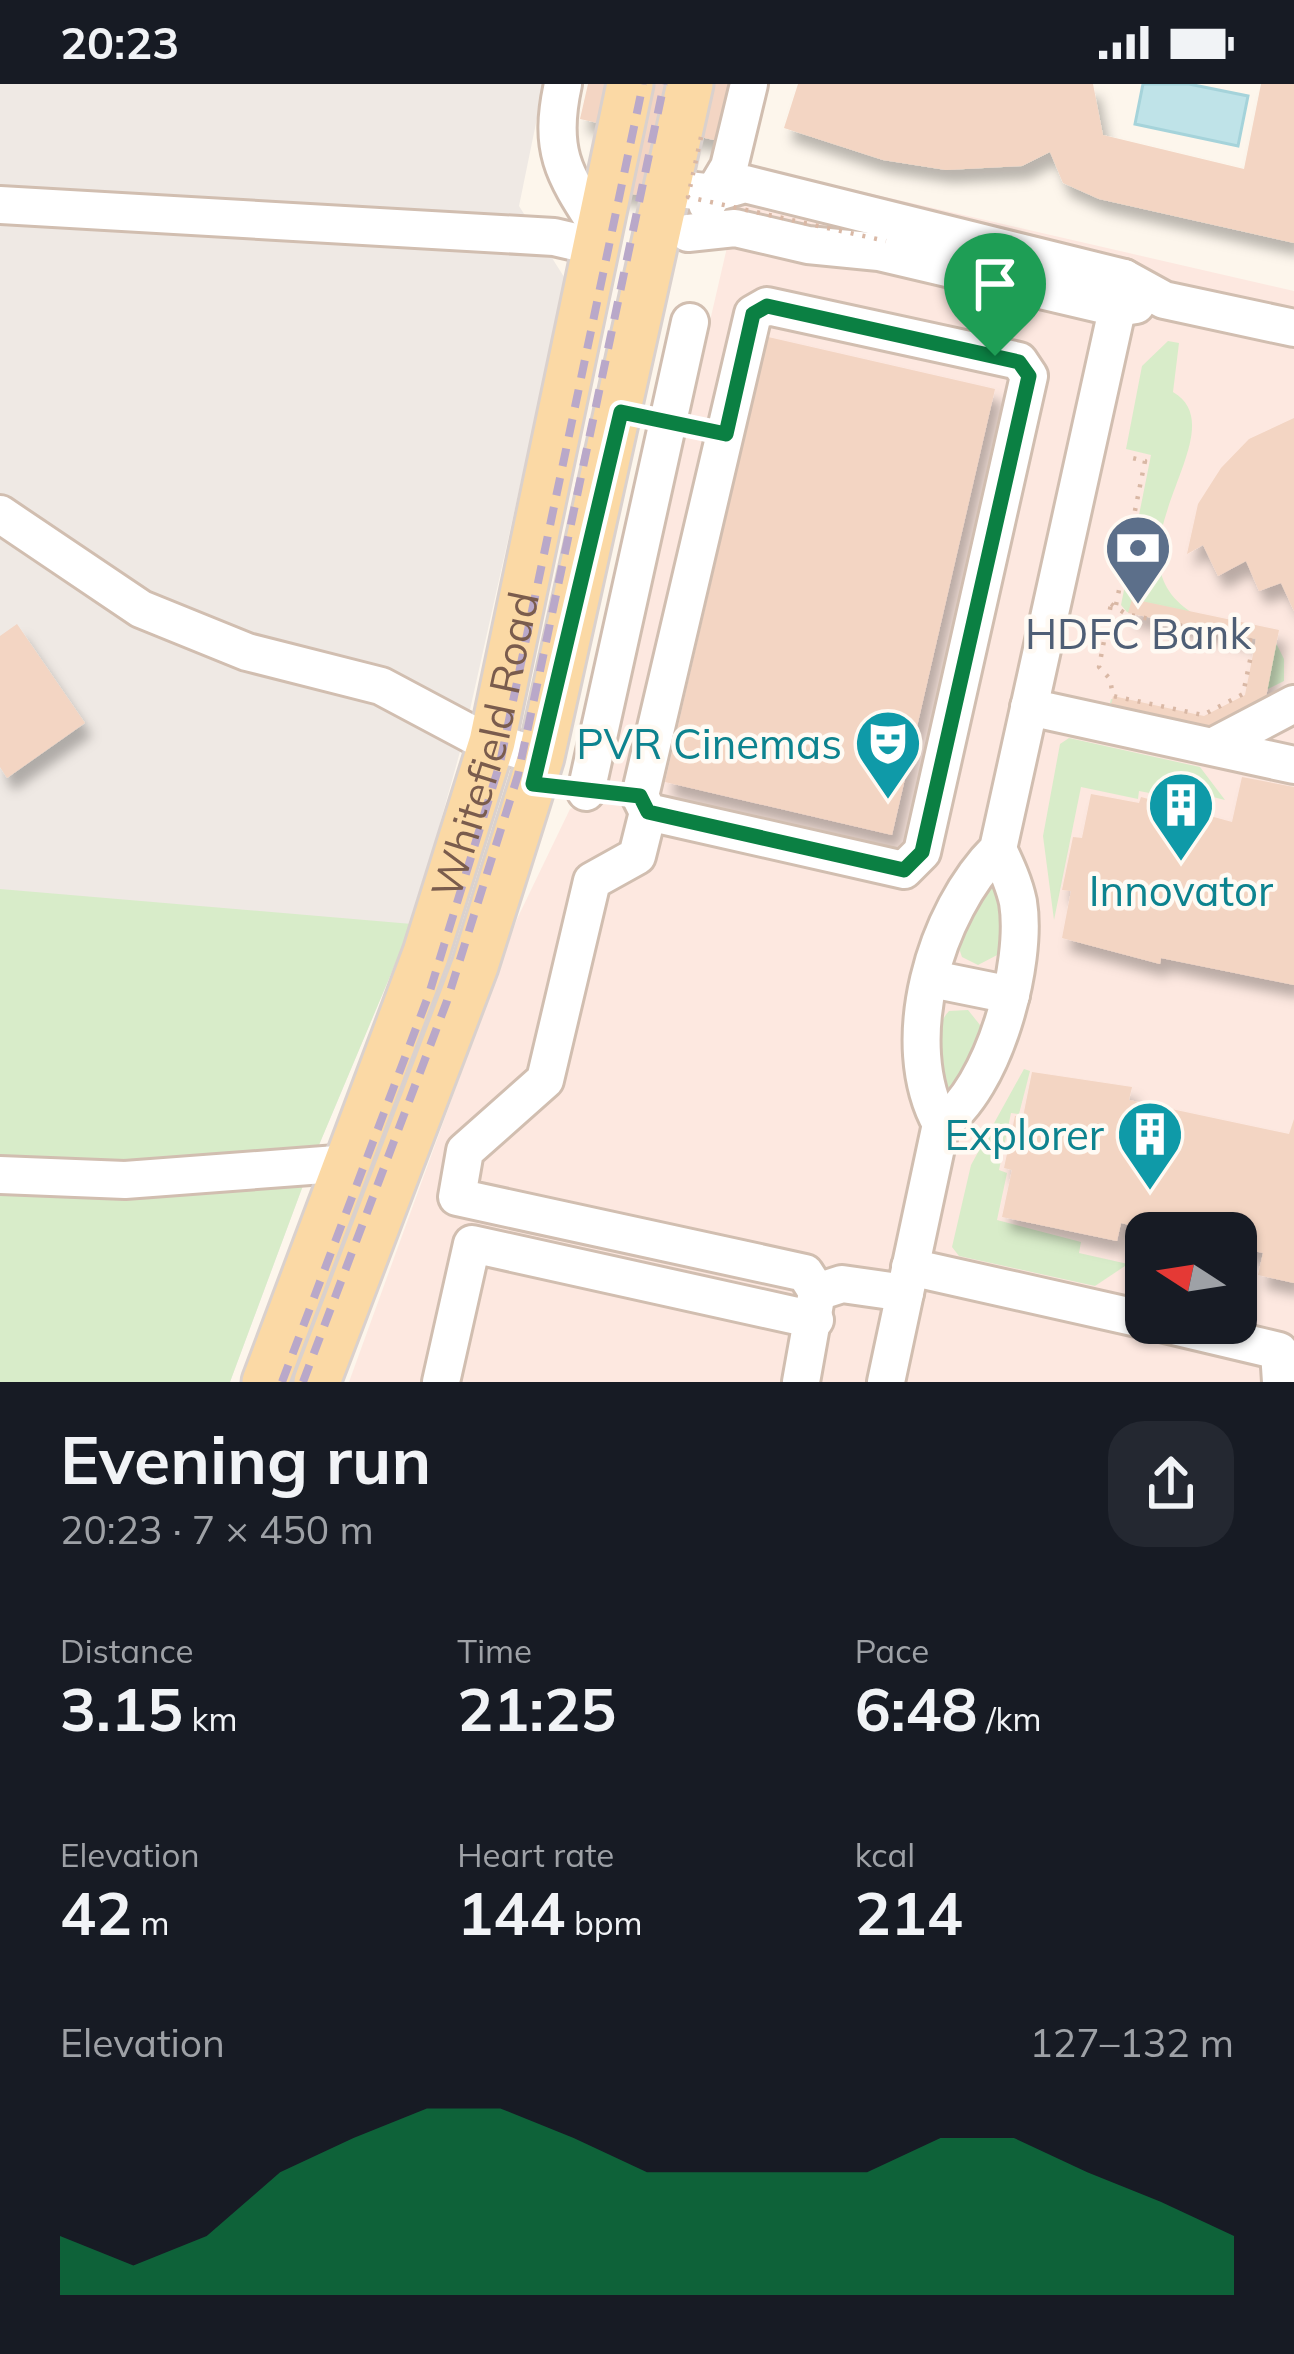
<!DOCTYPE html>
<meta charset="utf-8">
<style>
body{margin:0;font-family:Mulish,sans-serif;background:#242831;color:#f1f3f6;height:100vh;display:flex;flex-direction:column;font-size:45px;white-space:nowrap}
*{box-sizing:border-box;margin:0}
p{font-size:39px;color:#9ea1a6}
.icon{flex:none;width:66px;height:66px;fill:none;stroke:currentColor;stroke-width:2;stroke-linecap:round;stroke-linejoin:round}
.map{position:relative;height:1298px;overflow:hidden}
.drawer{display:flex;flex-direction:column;background:#171b24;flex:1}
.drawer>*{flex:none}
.needle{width:78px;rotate:282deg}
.tools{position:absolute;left:1125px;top:1128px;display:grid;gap:24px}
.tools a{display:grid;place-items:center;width:132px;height:132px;border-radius:24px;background:#171b24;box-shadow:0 3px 9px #0004;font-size:60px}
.pin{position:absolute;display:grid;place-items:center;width:102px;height:102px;color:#fff;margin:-123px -51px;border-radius:50% 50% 50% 0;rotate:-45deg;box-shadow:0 0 12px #0007}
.pin .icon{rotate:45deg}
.round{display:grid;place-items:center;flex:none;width:126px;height:126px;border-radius:36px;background:#242831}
.overview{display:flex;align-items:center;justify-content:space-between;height:204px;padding:0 60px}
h1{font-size:66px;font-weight:700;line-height:90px}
.stats{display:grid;grid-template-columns:repeat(3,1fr);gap:18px;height:204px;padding:12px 60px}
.stats div{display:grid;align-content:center}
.stats b{font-size:60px;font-weight:700}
.stats small{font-size:33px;font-weight:400}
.stats p{font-size:33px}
.chart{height:336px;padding:24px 60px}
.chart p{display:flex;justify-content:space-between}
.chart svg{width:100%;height:216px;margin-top:12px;fill:#0b8043;opacity:.7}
.status{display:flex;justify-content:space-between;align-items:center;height:84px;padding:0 60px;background:#171b24;direction:ltr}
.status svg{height:33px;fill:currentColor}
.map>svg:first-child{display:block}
</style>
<div class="status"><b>20:23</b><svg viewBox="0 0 49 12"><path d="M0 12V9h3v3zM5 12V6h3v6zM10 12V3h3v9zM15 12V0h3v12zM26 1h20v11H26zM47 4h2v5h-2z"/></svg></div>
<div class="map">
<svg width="1294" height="1298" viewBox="0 0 1294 1298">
<defs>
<filter id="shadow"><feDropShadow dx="7" dy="13" stdDeviation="6" flood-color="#0004"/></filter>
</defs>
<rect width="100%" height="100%" fill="#fdf6ec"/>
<path fill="#fde8e0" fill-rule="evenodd" d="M 746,81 L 1294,207 L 1294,1298 L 349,1298 L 517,835 L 570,725 L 601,709 ZM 1146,1149 L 1236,1149 L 1236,1239 L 1146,1239 Z"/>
<path fill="#efe9e4" d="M 0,0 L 544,0 L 519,122 L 566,196 L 463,657 L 412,840 L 311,1080 L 230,1298 L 0,1298 Z"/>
<g fill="#d8ecc9">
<path d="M 1168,257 L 1179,259 L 1173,308 C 1240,347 1102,465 1188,526 C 1211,543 1248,548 1275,557 L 1284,575 L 1284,597 L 1197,640 L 1110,619 L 1111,615 L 1205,633 L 1246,612 L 1257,555 L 1127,528 L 1121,521 L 1151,371 L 1126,365 L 1142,282 Z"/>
<path d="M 1069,654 L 1200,683 L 1225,716 L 1193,708 L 1191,717 L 1139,707 L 1138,715 L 1081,703 L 1054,836 L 1043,752 L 1060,660 Z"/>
<path d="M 992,797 L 1000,804 L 1001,869 L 978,881 L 962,873 C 951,846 978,819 992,797 Z"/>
<path d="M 0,805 L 412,840 L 311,1080 L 230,1298 L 0,1298 Z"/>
<path d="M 968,926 L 984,946 L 981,960 L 947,1008 C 937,987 932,944 949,927 Z"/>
<path d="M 1024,985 L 1030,987 L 1019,1030 L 1011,1029 L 999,1086 L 1007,1089 L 997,1136 L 1081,1158 L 1079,1169 L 1128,1180 L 1095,1202 L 959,1172 L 952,1163 L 971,1081 Z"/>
</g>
<path fill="#bfe3e8" stroke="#a5d3da" stroke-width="3" d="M 1143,0 L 1189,0 L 1248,12 L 1238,62 L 1135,40 Z"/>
<g fill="#f3d5c3" filter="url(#shadow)">
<path d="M 588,0 L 737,0 L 723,58 L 687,50 L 672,119 L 584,99 L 598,39 L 580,35 Z"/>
<path d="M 798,0 L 1093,0 L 1103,51 L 1244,85 L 1261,0 L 1294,0 L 1294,159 L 1099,115 L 1063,99 L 1050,68 L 1022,82 L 946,86 L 883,76 L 784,44 Z"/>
<path d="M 768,253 L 995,305 L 892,751 L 665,698 Z"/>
<path d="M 1294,334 L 1294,527 L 1281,499 L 1259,507 L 1246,477 L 1218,492 L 1203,461 L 1187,470 L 1198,420 L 1221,384 L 1249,355 Z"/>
<path d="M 1132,515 L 1279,546 L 1266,613 L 1203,645 L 1110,626 L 1113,612 L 1204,632 L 1245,611 L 1256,555 L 1128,529 Z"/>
<path d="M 17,540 L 85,639 L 7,694 L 0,683 L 0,552 Z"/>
<path d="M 1242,693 L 1294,703 L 1294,901 L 1161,874 L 1160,880 L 1062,854 L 1071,807 L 1062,806 L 1073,753 L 1082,754 L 1091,710 L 1139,719 L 1141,713 L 1232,738 Z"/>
<path d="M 1032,988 L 1132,1003 L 1129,1016 L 1289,1050 L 1294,1035 L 1294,1199 L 1258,1191 L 1263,1169 L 1236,1163 L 1236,1149 L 1145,1149 L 1146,1145 L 1121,1139 L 1117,1157 L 1002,1133 L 1012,1086 L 1004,1084 L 1015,1032 L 1023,1033 Z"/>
<path d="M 1144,1154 L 1146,1154 L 1146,1210 L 1133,1208 Z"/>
</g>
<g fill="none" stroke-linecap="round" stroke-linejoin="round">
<g stroke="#d1beb0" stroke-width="42">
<g id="minor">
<path d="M 563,0 C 548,68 564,90 600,146"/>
<path d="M 670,104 L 714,109 L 745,100 L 1124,194 L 1164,216 L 1294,244"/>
<path d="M 707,120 L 729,83 L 749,0"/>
<path d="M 0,121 L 554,153 L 597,163"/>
<path d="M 688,149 L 735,144 L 808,161 L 879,168 L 1117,224 L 1136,221"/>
<path d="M 767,222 L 1019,277 L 1029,292 L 922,768 L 904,786 L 648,728 L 640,712 L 753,230 Z"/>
<path d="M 0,430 L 141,525 L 247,568 L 381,602 L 473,651 L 541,673"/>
<path d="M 1029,623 L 1294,681"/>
<path d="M 1214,662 L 1294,620"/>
<path d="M 586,708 L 690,238"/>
<path d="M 648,728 L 637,772 L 592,797 L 545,996 L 465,1067 L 457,1113 L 805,1189 L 817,1208"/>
<path d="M 932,895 L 1011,911"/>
<path d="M 941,1040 C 994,1005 1028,879 1018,818 C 1014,799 1006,782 998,765"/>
<path d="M 0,1091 L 125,1096 L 350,1079"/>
<path d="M 910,1183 L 1146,1236"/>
<path d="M 1161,1239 L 1279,1267 L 1281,1298"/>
<path d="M 441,1298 L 472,1160 L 815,1236"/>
<path d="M 801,1298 L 817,1208 L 842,1200 L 905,1209"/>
<path d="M 886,1298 L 941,1040 C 896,959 935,827 998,765 L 1124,194"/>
</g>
</g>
<g stroke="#dad1cd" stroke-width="51">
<g id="major">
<path id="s1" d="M 265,1298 L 426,869 L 492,658 L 630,0"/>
<path d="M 317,1298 L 475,882 L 541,673 L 690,0"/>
</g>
</g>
<g stroke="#d9b8a5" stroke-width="4.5" stroke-dasharray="3 9" stroke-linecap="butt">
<path d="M 1111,520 L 1126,530 L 1254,557 L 1243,610 L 1203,631 L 1113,612 L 1110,595 L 1099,583 Z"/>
<path d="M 1116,521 L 1145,377 L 1128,373"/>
<path d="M 1091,537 L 1087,557 L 1102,561"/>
</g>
<use href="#minor" stroke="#fff" stroke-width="36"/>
<use href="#major" stroke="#fbd9a5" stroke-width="45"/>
<g stroke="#b9a8c9" stroke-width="8" stroke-dasharray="18 12" stroke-linecap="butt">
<path d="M 282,1298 L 429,910 L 500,679 L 643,0"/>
<path d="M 303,1298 L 447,917 L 518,691 L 664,0"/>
</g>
<path stroke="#d9b8a5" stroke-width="4.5" stroke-dasharray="3 9" stroke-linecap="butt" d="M 701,53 L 688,113 L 886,157"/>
</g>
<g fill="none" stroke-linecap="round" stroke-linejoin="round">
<g stroke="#fff" stroke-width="24">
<path id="route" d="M 767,222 L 1019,278 L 1029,292 L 922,768 L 904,786 L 648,728 L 640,712 L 533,700 L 621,328 L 726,350 L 753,230 Z"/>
</g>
<use href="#route" stroke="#0b8043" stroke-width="15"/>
</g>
<defs>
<g id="bank-pin" transform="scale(3.45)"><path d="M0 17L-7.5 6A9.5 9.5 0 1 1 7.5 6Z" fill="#5c6f8a" stroke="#fffaf3"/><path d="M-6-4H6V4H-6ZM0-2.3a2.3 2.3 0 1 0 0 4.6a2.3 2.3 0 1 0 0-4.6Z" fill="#fff"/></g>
<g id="theatre-pin" transform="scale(3.45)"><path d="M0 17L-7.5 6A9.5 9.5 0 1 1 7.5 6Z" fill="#0f9aa8" stroke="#fffaf3"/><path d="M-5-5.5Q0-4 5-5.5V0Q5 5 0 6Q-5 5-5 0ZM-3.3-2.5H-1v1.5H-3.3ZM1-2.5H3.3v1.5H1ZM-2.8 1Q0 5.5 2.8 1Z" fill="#fff"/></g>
<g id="building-pin" transform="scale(3.45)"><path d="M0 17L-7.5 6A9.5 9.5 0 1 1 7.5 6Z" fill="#0f9aa8" stroke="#fffaf3"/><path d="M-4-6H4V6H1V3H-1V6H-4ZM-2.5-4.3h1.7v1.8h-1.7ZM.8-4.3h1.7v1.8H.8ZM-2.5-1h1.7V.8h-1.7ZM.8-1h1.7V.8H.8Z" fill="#fff"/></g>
</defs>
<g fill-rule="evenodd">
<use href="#bank-pin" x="1138" y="464"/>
<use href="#theatre-pin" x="888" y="659"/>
<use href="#building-pin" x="1181" y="721"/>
<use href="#building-pin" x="1150" y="1050"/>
</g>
<g text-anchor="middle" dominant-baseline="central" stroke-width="9" stroke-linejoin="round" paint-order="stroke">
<g font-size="42" fill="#4e5e75" stroke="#fffaf3">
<text x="1138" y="549">HDFC Bank</text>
</g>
<g font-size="42" fill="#7a5c4d" stroke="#fffaf3">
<text stroke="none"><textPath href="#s1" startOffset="675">Whitefield Road</textPath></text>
</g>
<g font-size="42" fill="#0d838f" stroke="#fffaf3" text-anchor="end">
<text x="842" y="659">PVR Cinemas</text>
<text x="1181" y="806" text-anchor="middle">Innovator</text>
<text x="1104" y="1050">Explorer</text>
</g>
</g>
</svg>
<div class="tools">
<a><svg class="needle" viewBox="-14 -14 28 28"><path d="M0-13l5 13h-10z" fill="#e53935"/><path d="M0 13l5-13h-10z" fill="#9ea1a6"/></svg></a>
</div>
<div class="pin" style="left:995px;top:272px;background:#1e9e55"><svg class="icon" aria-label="arrive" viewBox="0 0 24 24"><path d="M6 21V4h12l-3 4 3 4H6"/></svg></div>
</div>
<section class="drawer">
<div class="overview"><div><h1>Evening run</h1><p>20:23 · 7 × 450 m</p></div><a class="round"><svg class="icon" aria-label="share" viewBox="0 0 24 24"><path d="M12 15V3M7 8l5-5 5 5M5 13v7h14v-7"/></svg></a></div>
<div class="stats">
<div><p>Distance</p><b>3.15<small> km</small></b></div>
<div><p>Time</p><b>21:25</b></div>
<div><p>Pace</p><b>6:48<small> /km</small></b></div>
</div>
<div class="stats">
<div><p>Elevation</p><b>42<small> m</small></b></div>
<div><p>Heart rate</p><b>144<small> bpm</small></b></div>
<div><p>kcal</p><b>214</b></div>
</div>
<div class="chart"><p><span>Elevation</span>127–132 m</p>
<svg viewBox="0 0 160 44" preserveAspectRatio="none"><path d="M0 44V32L10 38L20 32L30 19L40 12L50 6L60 6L70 12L80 19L90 19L100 19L110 19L120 12L130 12L140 19L150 25L160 32V44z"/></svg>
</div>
</section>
